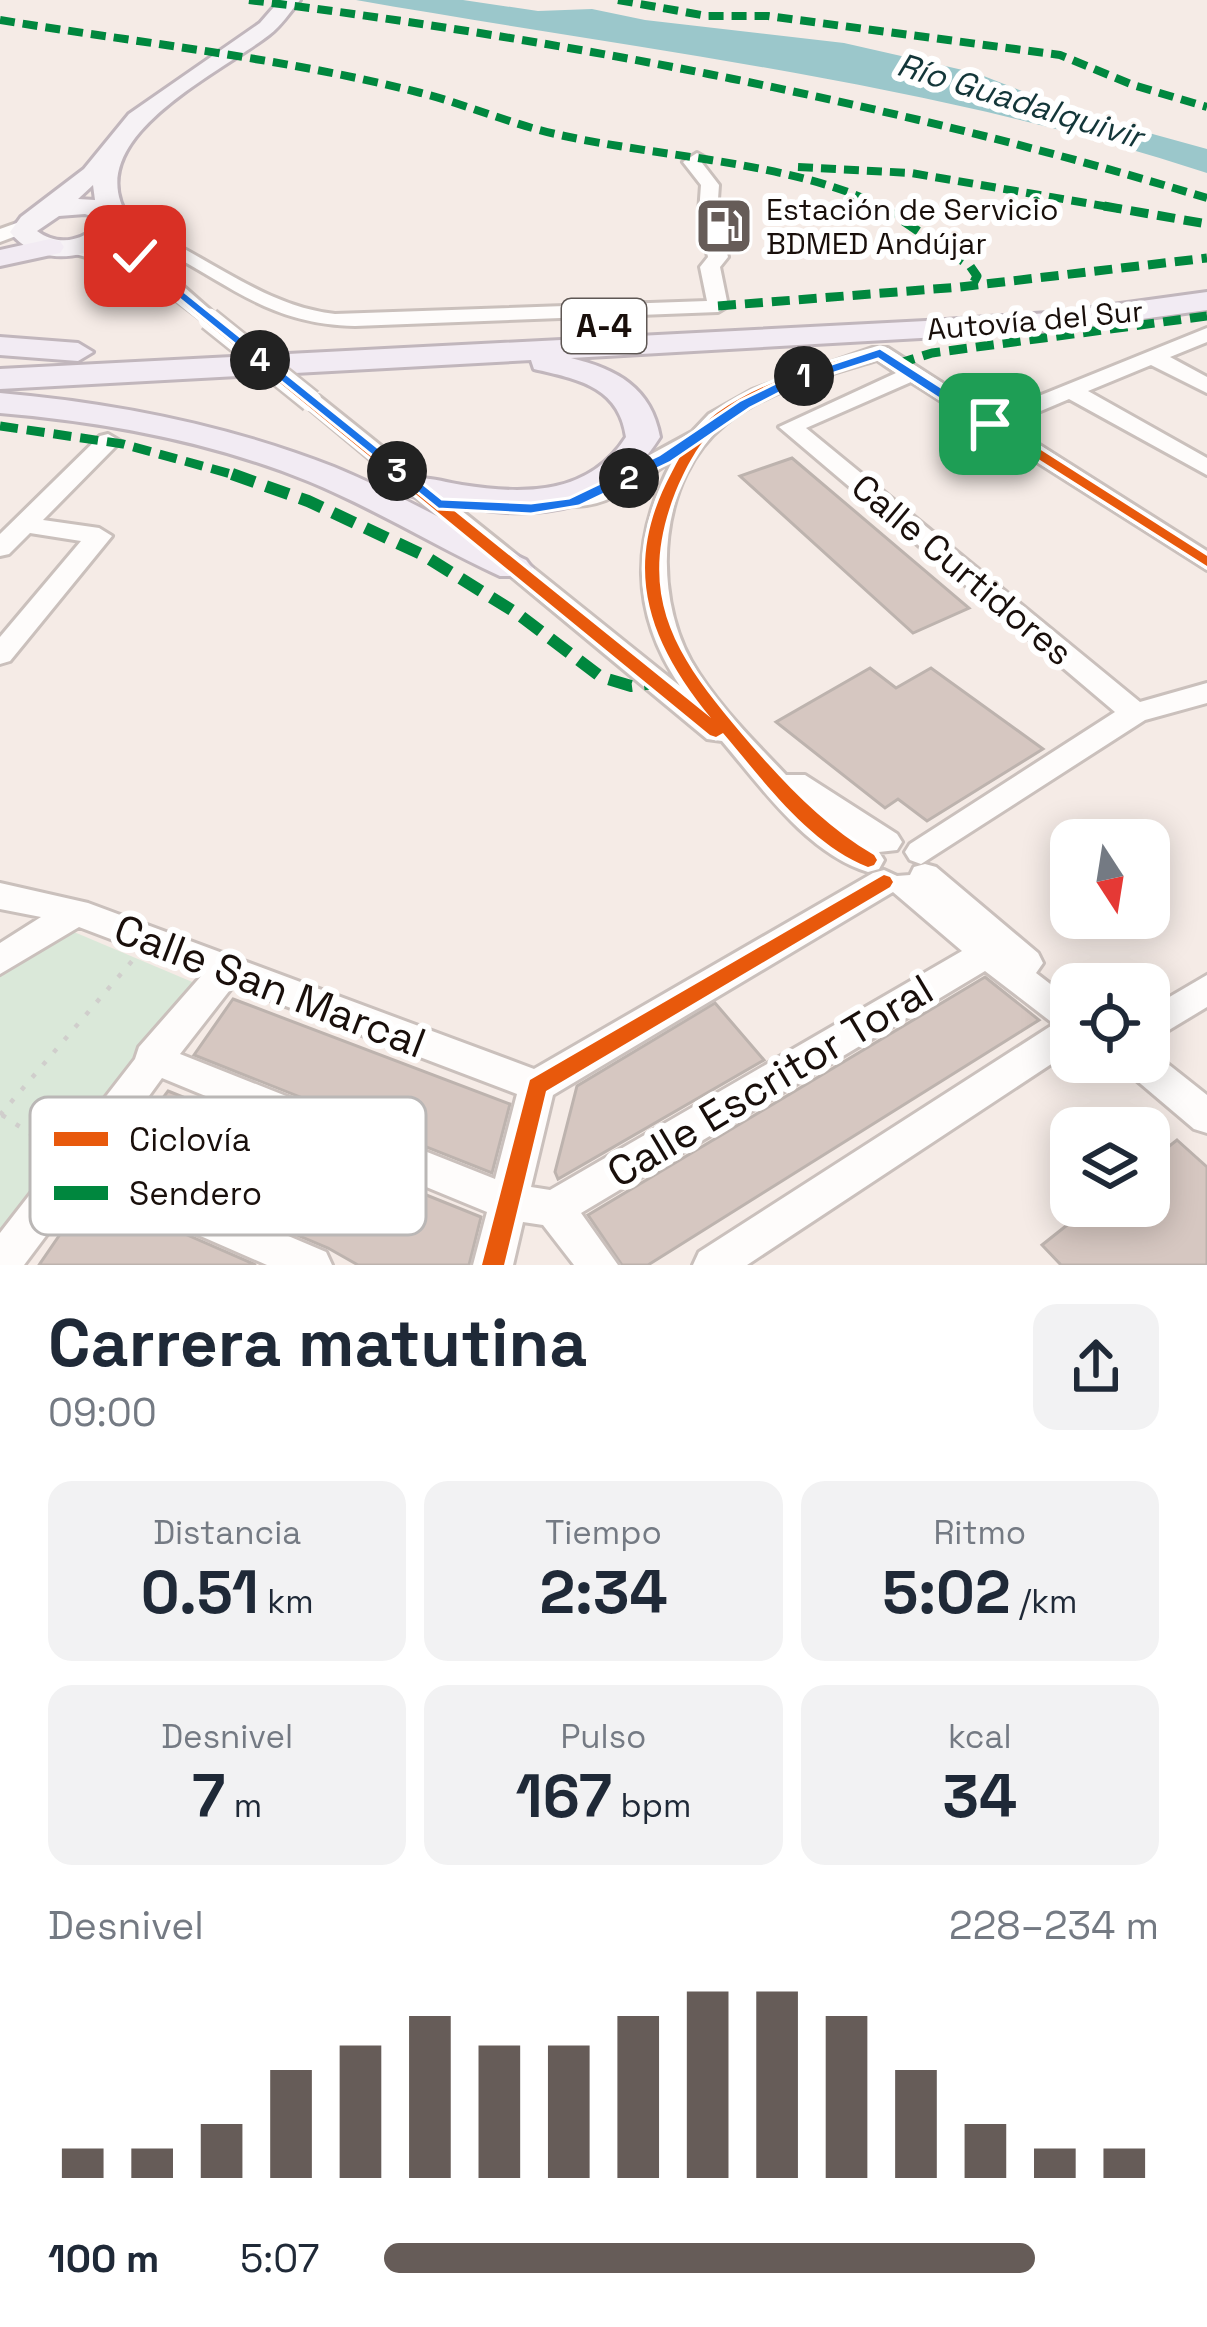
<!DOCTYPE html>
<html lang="es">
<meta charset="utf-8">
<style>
body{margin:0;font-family:"Space Grotesk",sans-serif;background:#f2f2f3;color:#1f2937;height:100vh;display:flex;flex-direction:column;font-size:45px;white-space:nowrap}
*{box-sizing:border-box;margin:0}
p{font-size:39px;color:#747a83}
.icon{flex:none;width:66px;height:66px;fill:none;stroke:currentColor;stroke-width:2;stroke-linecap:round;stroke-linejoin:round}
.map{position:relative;height:1265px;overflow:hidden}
.side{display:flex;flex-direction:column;background:#fff;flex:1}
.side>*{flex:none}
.needle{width:78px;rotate:168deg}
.fabs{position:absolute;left:1050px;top:819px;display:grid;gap:24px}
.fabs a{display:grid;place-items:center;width:120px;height:120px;border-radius:24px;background:#fff;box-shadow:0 6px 30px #0003;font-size:60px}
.pin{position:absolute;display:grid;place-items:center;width:102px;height:102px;color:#fff;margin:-51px;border-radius:24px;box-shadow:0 6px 18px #0006}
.km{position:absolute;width:60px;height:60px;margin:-30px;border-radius:50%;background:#222;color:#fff;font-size:33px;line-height:60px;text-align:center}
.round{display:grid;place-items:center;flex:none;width:126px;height:126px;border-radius:24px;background:#f2f2f3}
.headline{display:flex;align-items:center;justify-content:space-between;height:204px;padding:0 48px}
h1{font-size:66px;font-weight:700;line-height:90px}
.stats{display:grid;grid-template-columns:repeat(3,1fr);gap:18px;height:204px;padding:12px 48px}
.stats div{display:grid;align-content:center;border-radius:24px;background:#f2f2f3;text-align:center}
.stats b{font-size:60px;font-weight:700}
.stats small{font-size:33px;font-weight:400}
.stats p{font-size:33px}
.chart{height:336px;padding:24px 48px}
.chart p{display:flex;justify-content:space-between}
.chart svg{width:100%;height:216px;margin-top:12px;stroke:#665c58;stroke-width:6}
ul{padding:0 48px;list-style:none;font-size:39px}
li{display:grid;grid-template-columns:192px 144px 1fr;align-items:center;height:90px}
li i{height:30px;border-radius:15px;background:#665c58}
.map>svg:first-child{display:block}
</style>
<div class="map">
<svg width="1207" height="1265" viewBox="0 0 1207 1265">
<rect width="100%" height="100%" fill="#f5ebe6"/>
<path fill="#dae8d9" d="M 67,929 L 197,984 L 0,1232 L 0,973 Z"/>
<path fill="#9bc7cb" d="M 356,0 L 463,0 L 538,11 L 592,9 L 645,20 L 844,43 L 976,73 L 1080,114 L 1207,149 L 1207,173 C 932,82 640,50 356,0 Z"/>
<g fill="#d6c7c1" stroke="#bdb3ae" stroke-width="3">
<path d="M 792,458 L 969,608 L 913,633 L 740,476 Z"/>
<path d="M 870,668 L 896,688 L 931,668 L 1043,749 L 927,821 L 898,799 L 885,808 L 776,722 Z"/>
<path d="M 985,977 L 1039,1020 L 648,1265 L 622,1265 L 588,1215 Z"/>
<path d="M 233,999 L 510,1104 L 492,1173 L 194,1055 Z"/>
<path d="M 715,1003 L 764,1060 L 558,1179 L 555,1172 L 577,1086 Z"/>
<path d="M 168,1091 L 481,1217 L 469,1265 L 358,1265 L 328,1248 L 117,1159 Z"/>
<path d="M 1177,1140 L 1207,1167 L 1207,1265 L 1061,1265 L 1042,1245 L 1091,1206 L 1149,1206 L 1149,1162 Z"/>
<path d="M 89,1192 L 256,1265 L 39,1265 Z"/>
</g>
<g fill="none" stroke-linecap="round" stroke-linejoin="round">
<g stroke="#cac0bc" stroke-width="6">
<g id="minor">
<path d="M 697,153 L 706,158 L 702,163 L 719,185 L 717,213 L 728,257 L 720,267 L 728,306 L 718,312 L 355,326 C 251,324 213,264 125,235 L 216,315 L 219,319 L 209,325 L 138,271 L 53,248 L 63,242 L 124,256 L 101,232 L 116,220 C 194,241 253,305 335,314 L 707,301 L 700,267 L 708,257 L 699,213 L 701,185 L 683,162 Z"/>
<path d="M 25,220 L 32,222 L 32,230 L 0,242 L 0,229 Z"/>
<path d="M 1207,328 L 1207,342 L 1170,357 L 1207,377 L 1207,393 L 1151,365 L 1088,391 L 1207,458 L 1207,475 L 1069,399 L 1008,425 L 1207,551 L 1207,570 L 911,382 L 806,428 L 1140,702 L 1207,683 L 1207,703 L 1145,720 L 921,864 L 910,860 L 905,852 L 910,844 L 1115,712 L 779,427 L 896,373 L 877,360 C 827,375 766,390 725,424 C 658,478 652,591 691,661 C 715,703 753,740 786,775 L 805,775 L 897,834 L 902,842 L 897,850 L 879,852 L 884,860 L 879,869 L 868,872 C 807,853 762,788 722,741 L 707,739 L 300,401 L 303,396 L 319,396 L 680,686 C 630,612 631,538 673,460 C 644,478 605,511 570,505 L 567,500 L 692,432 L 709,414 L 752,390 L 872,348 L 888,348 L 992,415 Z"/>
<path d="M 108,434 L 120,441 L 116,446 L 43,520 L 99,528 L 112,536 L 10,661 L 0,664 L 0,637 L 81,541 L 30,533 L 9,554 L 0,556 L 0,534 L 100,436 Z"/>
<path d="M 925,864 L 936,867 L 1038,953 L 1043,963 L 1036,973 L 1071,1000 L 1071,1051 L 747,1265 L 693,1265 L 699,1252 L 1054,1024 L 985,971 L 581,1213 L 618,1265 L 574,1265 L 543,1225 L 523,1222 L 513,1265 L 473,1265 L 487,1212 L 162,1078 L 104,1158 L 326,1252 L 332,1265 L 267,1265 L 84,1185 L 24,1265 L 0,1265 L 0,1233 L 135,1059 L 139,1047 L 203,974 L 79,927 L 0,974 L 0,943 L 41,917 L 0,909 L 0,883 L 88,903 L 534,1069 L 873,873 L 884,870 L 897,876 L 910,875 L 914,867 ZM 893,892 L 962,951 L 550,1190 L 531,1187 L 553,1095 ZM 233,986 L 517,1094 L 495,1179 L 180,1054 Z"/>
<path d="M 1207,975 L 1207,1007 L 1149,1042 L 1149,1009 Z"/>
<path d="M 1149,1049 L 1207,1095 L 1207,1133 L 1194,1129 L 1128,1073 L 1123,1062 L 1149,1062 Z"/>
</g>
</g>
<g stroke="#c1b6bc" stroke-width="6">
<path id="major" d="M 280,0 L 300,0 C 290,12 281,26 269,35 C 219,74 74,140 130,220 C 104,259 41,272 10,232 L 21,217 L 84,169 L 129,114 L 260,23 ZM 93,185 L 95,200 L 78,199 ZM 85,214 L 104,220 C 86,240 60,248 37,231 L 59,216 Z"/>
</g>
<g stroke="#c1b6bc" stroke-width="6">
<g id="highway">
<path d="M 50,239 L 60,241 L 64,247 L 60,253 L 0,266 L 0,250 Z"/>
<path d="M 1207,292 L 1207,310 L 1062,330 L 571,358 C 616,369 651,387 660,437 C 600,533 502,519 405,494 L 400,487 L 405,480 C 424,475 443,482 462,485 C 525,495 589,495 626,437 C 619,386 577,379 534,369 L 531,360 L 0,389 L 0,369 L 945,320 L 1062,312 Z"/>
<path d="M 0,337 L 78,343 L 93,352 L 78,361 L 0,355 Z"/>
<path d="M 0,393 C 114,403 227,425 334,467 C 400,494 461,531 526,560 L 532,568 L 526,576 L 500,576 C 435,546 374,508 308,481 C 209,441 106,422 0,413 Z"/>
</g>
</g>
<g stroke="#d0cecc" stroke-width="4.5" stroke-dasharray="4.5 12" stroke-linecap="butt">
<path d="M 0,1115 L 132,961"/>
<path d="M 2,1115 L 54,1149"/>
</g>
<use href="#minor" fill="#fefcfb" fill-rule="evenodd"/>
<use href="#major" fill="#f6f2f5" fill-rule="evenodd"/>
<use href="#highway" fill="#f2ebf3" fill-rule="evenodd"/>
<g stroke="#cac0bc" stroke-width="26" stroke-linecap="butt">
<path id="minor-bridge" d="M 209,319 L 311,401"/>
</g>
<use href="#minor-bridge" stroke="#fefcfb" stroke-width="21"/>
<g stroke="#00873e" stroke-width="8" stroke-dasharray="15 8" stroke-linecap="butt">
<path d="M 249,0 C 572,41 895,103 1207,198"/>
<path d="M 618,0 L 707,16 L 768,16 L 1060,55 L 1133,85 L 1207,107"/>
<path d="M 0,20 C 140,43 284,58 421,93 C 468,105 513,125 560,135 C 662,158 794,161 887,209"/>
<path d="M 798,167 L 911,173 L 1121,209"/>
</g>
<g stroke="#00873e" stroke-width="9" stroke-dasharray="18 9" stroke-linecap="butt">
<path d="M 881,206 L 970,266 L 977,276 L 974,282"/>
<path d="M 1104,206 L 1207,224"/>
<path d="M 718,306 L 960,287 L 1207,258"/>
<path d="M 897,364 L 932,353 L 1207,316"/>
<path d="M 0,426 L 123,444 L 242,477"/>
</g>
<path stroke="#00873e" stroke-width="12" stroke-dasharray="24 12" stroke-linecap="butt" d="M 232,474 L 308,501 L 423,555 L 518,614 L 601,677 L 631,686 L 655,683"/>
<g stroke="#fff" stroke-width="7">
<g id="cycleway">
<path d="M 107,230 L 115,230 L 149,265 L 711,718 C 647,640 621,566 672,472 C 683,450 697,428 717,413 C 763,380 825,364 880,349 L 884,350 L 1207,556 L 1207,566 L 878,357 C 828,371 759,389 719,424 C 699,441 685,469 675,493 C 632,604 683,665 752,746 C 789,788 826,827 874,855 L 877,860 L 874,865 L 868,867 C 808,843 764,781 723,733 L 716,737 L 710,735 L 141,269 L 107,234 Z"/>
<path d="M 884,875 L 890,877 L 893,882 L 890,887 L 546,1091 L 504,1265 L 482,1265 L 530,1080 Z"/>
</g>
</g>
<use href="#cycleway" fill="#e8590c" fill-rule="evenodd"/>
</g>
<path fill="#1a73e8" stroke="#fff" stroke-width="3" d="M 135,252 L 442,499 L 531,503 L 569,498 L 659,455 L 739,401 L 780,381 L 880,348 L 999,424 L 984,428 L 878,359 L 791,387 L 750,408 L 671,462 L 579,506 L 531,514 L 438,509 L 130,259 Z"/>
<defs>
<g id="fuel-square" transform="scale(3)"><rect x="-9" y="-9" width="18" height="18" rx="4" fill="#665c58" stroke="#fff"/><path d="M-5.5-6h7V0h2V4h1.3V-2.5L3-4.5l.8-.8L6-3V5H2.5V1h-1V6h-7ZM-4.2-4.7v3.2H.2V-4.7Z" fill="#fff"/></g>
</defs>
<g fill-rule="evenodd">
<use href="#fuel-square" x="724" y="226"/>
</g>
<g text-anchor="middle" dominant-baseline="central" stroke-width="12" stroke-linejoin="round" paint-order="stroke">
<g font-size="30" fill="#190f0b" stroke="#fff" text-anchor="start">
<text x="766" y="209">Estación de Servicio<tspan x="766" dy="34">BDMED Andújar</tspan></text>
</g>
<g font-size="30" fill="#190f0b" stroke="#fff">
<text transform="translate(1035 320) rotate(-5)">Autovía del Sur</text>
</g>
<g font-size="33" font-style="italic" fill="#133639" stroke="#fff">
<text transform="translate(1020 101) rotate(17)">Río Guadalquivir</text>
</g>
<rect fill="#fff" stroke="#5e5754" stroke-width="3" x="562" y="299" width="84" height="54" rx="9"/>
<g font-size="33" font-weight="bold" fill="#190f0b">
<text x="604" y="326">A-4</text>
</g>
<g font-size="36" fill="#190f0b" stroke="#fff">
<text transform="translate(962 570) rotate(40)">Calle Curtidores</text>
</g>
<g font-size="42" fill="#190f0b" stroke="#fff">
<text transform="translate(270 986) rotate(21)">Calle San Marcal</text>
<text transform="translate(770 1081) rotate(-31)">Calle Escritor Toral</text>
</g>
</g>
<rect x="30" y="1097" width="396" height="138" rx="18" fill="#fff" stroke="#bab7b6" stroke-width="3"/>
<rect x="54" y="1132" width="54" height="14" fill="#e8590c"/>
<rect x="54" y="1186" width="54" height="14" fill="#00873e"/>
<g font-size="33" fill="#190f0b">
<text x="129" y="1151">Ciclovía</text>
<text x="129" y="1205">Sendero</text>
</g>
</svg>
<div class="fabs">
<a><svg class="needle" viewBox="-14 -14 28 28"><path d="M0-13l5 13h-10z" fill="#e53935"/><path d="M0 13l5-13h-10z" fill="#747a83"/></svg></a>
<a><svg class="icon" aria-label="locate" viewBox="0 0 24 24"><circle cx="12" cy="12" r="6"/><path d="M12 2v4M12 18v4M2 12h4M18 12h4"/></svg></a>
<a><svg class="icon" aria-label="layers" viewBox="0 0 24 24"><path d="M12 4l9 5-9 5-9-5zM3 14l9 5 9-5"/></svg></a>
</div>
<div class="pin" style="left:990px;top:424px;background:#1e9e55"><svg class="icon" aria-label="arrive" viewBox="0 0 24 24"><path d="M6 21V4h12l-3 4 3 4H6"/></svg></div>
<div class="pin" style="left:135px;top:256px;background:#d93025"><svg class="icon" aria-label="check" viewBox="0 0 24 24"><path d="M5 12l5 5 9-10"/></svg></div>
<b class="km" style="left:804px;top:376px">1</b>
<b class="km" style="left:629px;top:478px">2</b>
<b class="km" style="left:397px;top:471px">3</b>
<b class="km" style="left:260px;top:360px">4</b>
</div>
<section class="side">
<div class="headline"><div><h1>Carrera matutina</h1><p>09:00</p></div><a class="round"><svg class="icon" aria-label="share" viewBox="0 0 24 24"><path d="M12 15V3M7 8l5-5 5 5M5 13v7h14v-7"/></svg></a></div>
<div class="stats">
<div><p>Distancia</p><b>0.51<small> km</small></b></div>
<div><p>Tiempo</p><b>2:34</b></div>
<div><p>Ritmo</p><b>5:02<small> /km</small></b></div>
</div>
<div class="stats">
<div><p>Desnivel</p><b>7<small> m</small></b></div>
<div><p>Pulso</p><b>167<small> bpm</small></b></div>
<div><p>kcal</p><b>34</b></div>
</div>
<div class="chart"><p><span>Desnivel</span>228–234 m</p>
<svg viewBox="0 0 160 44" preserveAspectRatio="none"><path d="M5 44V38M15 44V38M25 44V33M35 44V22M45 44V17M55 44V11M65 44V17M75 44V17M85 44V11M95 44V6M105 44V6M115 44V11M125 44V22M135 44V33M145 44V38M155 44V38"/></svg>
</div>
<ul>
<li><b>100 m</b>5:07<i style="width:84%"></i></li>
</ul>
</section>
